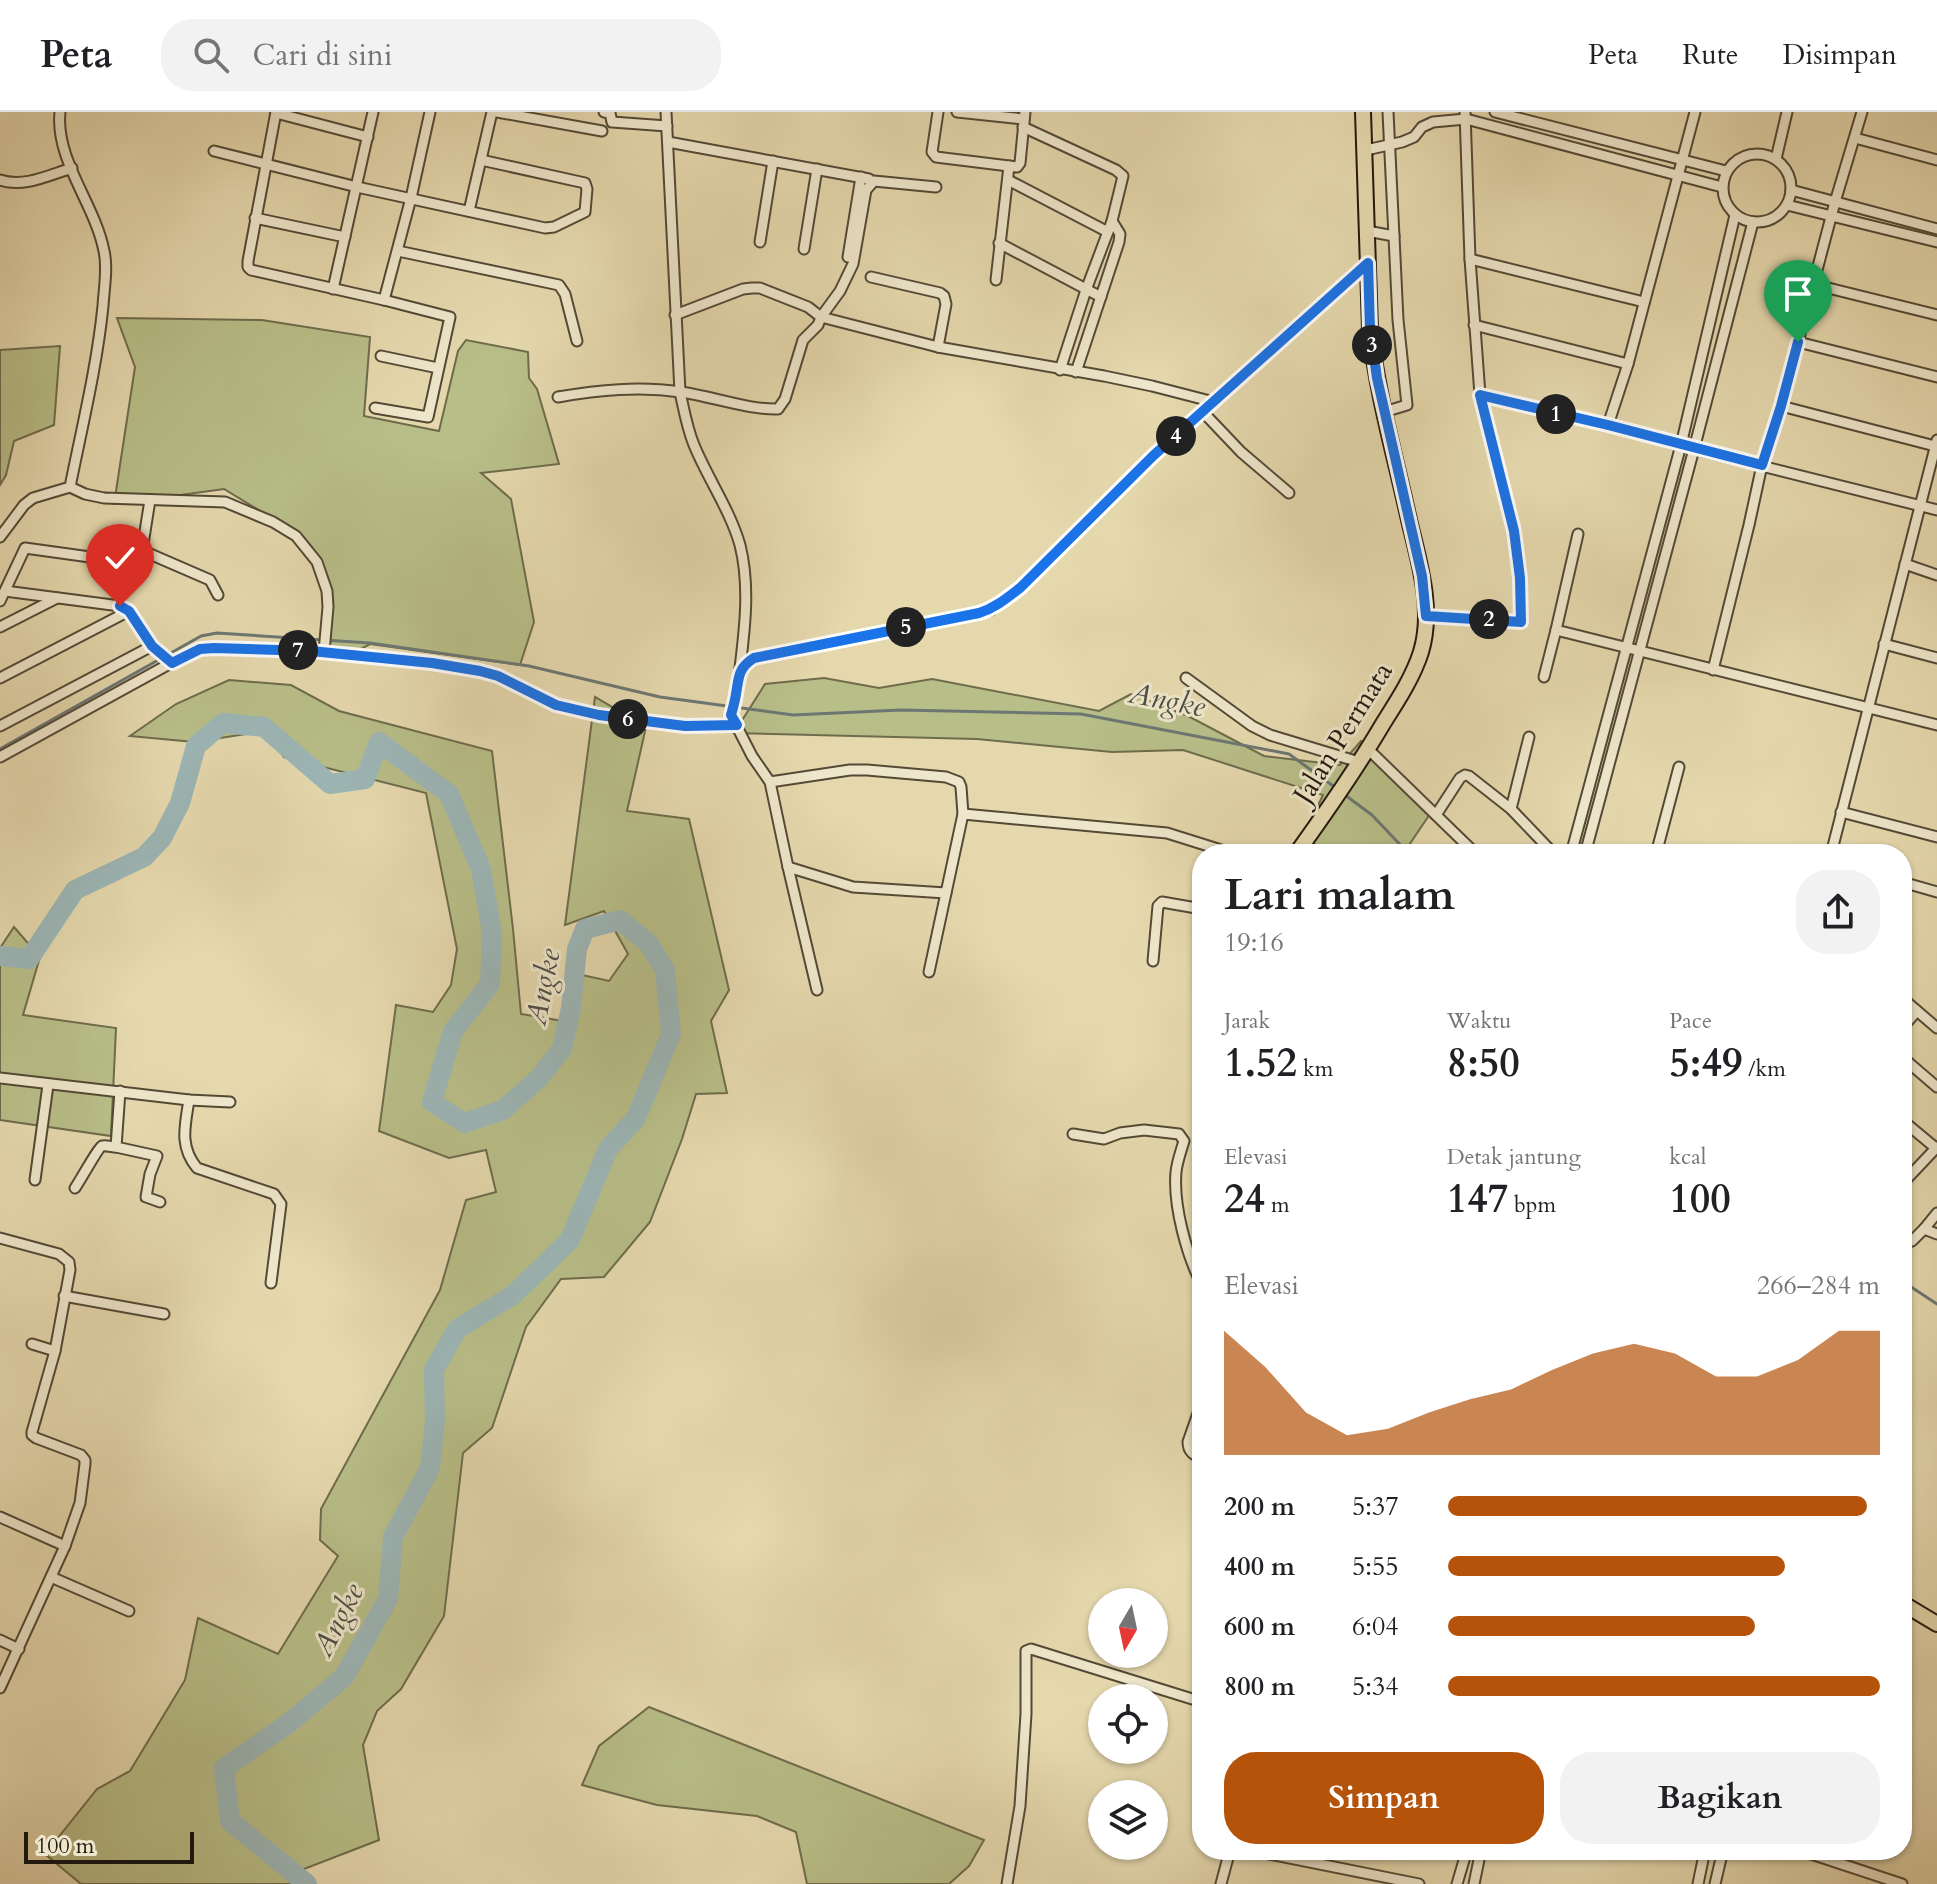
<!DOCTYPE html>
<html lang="id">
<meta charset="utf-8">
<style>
body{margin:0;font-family:Cardo,serif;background:#f2f2f2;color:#202124;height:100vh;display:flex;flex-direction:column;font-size:30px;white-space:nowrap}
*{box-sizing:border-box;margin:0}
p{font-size:26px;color:#757577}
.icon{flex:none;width:44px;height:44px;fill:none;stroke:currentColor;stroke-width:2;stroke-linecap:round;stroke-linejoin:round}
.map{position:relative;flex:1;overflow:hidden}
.side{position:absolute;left:1192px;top:732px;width:720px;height:1016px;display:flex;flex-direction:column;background:#fff;border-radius:32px;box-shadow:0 2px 6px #0004}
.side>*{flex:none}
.needle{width:52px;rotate:189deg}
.controls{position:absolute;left:1088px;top:1476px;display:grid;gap:16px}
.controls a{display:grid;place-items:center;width:80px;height:80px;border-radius:50%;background:#fff;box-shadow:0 2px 6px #0004;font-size:40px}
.scale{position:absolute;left:24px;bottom:20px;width:170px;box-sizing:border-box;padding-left:8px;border:4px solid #23190f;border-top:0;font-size:22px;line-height:28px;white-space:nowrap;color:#23190f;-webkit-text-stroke:6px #eee6ca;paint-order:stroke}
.pin{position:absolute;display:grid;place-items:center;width:68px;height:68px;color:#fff;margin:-82px -34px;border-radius:50% 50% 50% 0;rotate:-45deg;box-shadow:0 0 8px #0007}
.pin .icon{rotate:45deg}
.km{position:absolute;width:40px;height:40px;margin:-20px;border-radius:50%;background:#222;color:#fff;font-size:22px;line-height:40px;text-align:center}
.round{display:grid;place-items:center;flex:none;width:84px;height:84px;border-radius:32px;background:#f2f2f2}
.headline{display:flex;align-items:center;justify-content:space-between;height:136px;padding:0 32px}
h1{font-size:44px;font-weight:700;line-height:60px}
.figures{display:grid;grid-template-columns:repeat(3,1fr);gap:12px;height:136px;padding:8px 32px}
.figures div{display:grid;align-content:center}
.figures b{font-size:40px;font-weight:700}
.figures small{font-size:22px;font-weight:400}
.figures p{font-size:22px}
.chart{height:224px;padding:16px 32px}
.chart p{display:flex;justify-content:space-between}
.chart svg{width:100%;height:144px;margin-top:8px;fill:#b45309;opacity:.7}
.button{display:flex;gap:16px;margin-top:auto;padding:16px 32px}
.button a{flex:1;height:92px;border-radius:32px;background:#b45309;color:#fff;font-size:32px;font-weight:700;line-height:92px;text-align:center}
.button a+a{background:#f2f2f2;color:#202124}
ul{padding:0 32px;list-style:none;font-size:26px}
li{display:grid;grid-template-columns:128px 96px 1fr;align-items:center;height:60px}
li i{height:20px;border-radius:10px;background:#b45309}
header{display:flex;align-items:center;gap:48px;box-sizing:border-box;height:112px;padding:0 40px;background:#fff;border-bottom:2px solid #e0e0e0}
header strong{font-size:38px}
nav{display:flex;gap:44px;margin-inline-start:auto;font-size:28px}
.search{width:560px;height:72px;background:#f2f2f2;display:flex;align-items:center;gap:20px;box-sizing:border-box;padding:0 28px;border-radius:32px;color:#757577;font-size:30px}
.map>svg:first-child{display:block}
</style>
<header>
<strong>Peta</strong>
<div class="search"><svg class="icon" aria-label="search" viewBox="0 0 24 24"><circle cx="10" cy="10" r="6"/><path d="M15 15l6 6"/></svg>Cari di sini</div>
<nav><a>Peta</a><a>Rute</a><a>Disimpan</a></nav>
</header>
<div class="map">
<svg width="1937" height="1772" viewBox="0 0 1937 1772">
<rect width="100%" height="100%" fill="#e5d8ad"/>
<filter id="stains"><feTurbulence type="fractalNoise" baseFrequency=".0025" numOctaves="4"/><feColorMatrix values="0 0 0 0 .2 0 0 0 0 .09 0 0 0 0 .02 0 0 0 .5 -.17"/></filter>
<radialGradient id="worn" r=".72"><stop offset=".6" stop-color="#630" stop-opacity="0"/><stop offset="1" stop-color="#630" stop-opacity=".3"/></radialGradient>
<g fill="#b8be88" stroke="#6e6c4c" stroke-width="2">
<path d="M 117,206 L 262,208 L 370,225 L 364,304 L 439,319 L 458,239 L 466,228 L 528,240 L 529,266 L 537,277 L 559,352 L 481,361 L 511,387 L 534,510 L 520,553 L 370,532 L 348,544 L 325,542 L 322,451 L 298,422 L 224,377 L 114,392 L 135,255 Z"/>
<path d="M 60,234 L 54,313 L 14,329 L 6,363 L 0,373 L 0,238 Z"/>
<path d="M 824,566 L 879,576 L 932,567 L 1099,599 L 1131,582 L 1188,604 L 1264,644 L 1340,653 L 1361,629 L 1432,699 L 1403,742 L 1326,742 L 1304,723 L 1323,683 L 1183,638 L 1112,640 L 977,627 L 734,621 L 765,572 Z"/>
<path d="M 229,568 L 291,573 L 339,599 L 492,639 L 513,817 L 521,902 L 563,909 L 573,861 L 609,869 L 628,842 L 604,799 L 565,813 L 595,585 L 646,615 L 627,699 L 689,707 L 729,878 L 711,909 L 727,981 L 696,982 L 682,1027 L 650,1110 L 604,1165 L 561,1167 L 526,1215 L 492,1316 L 463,1341 L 444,1504 L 401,1577 L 377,1599 L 363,1633 L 379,1728 L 296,1760 L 309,1772 L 81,1772 L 45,1742 L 97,1677 L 130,1659 L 185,1568 L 198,1506 L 278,1542 L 338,1444 L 320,1428 L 321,1397 L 440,1178 L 466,1088 L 496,1080 L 486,1038 L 449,1046 L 379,1019 L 396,893 L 433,900 L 451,873 L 457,837 L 426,681 L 284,645 L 266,619 L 194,630 L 130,624 L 176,592 Z"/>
<path d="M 14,815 L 40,845 L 23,903 L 116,916 L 111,1024 L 0,1008 L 0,836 Z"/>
<path d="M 649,1595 L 984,1728 L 969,1754 L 949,1772 L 807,1772 L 796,1720 L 757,1704 L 657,1693 L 582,1673 L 599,1634 Z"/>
</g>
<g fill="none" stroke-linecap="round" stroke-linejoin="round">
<g stroke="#6c7773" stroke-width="3">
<path d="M 0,637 L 201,524 L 217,521 L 370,531 L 529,554 L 660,585 L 793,603 L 901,598 L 1081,602 L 1289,642 L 1336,676"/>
<path d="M 1345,683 L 1372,703 L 1409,742"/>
<path d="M 1902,1169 L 1937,1192"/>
</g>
<path stroke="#9cb6b6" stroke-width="20" d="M 0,844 L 29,847 L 75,778 L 144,745 L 162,726 L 180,691 L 196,634 L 223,611 L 264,615 L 330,672 L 365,667 L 379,630 L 449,682 L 481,757 L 492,821 L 490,872 L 453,919 L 432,990 L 464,1011 L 503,998 L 538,967 L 562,937 L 571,896 L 577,837 L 585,817 L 620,808 L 649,832 L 665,858 L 671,922 L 636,1006 L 608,1037 L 570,1128 L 513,1183 L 457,1217 L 434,1258 L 435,1309 L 430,1356 L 393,1425 L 388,1487 L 344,1565 L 289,1611 L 224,1656 L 230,1709 L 307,1772"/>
<g stroke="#544936" stroke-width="13">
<g id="street">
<path d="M 276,0 L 248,149 L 248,155 L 251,158 L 384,188 L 450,205 L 428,305 L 375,296"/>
<path d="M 497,0 L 602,19"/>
<path d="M 604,0 L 610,1 L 612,10 L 667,14"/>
<path d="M 666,0 L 680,280 C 684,298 687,316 694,333 C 708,367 730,398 740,433 C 750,473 745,515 740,556"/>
<path d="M 938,0 L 932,40 L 936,45 L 1009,54"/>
<path d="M 957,0 L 1024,7"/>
<path d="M 1495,0 L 1726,59"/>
<path d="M 276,1 L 368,25"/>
<path d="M 1023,15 L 1116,58 L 1123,64 L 1112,109 L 1086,178 L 1060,258"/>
<path d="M 1855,26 L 1937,48"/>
<path d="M 668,30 L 869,67"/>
<path d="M 1366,38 L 1402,30 L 1414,25 L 1422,15 L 1433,10 L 1466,7 L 1722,75"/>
<path d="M 214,39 L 357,75 L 545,116 L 554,115 L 585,100 L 587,77 L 585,71 L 481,48"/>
<circle cx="1757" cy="76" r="34"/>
<path d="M 1776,47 L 1787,0"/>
<path d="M 0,68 C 24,76 49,63 72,56"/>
<path d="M 1008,68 L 1108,120"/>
<path d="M 1791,78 L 1937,117"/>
<path d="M 1787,93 L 1937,130"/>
<path d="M 469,99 L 492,0"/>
<path d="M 255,106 L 345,125"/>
<path d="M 1367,119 L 1394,124"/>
<path d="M 760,130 L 773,49"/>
<path d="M 999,131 L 1101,185"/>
<path d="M 804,137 L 817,57"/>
<path d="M 398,139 L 559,173 L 565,182 L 577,229"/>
<path d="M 848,145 L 861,65"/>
<path d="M 1470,147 L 1644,190"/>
<path d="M 871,165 L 940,181 L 944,184 L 946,192 L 938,235"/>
<path d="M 996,168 L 1009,54 L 1017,55 L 1020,51 L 1025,0"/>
<path d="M 1812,172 L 1937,203"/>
<path d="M 333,177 L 373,0"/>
<path d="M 384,188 L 411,86 L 430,0"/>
<path d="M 675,203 L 743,177 L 752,176 L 760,176 L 808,195 L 821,205 L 938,235 L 1104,264 L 1152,274 L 1214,290"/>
<path d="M 1474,213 L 1628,252"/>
<path d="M 1798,230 L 1937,265"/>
<path d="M 381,244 L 438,256"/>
<path d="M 1076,260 L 1119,130 L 1120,122 L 1112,109"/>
<path d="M 1480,283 L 1608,313 L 1694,337 L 1937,398"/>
<path d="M 558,285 C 599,278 639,274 681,280 C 710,284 749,298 778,297 L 785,287 L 803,228 L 818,213 L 821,205 L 840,179 L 853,152 L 866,78 L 874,69 L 936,75"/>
<path d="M 1781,294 L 1935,334"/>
<path d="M 1203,300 L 1241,340 L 1289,381"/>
<path d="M 1384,300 L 1407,293 L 1398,208 L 1388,0"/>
<path d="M 1608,313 L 1628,252 L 1695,0"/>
<path d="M 70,375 L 85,382 L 104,386 L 225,390 L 273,410 L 296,424 L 317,450 L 327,479 L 328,495 L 324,540"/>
<path d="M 150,388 L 143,432 L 144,438 L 150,442 L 210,468 L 218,483"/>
<path d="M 1578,422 L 1556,518 L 1937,613"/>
<path d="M 0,425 L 24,393 L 33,386 L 70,375 C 82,315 97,254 103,194 C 104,176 108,156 104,139 C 95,92 55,48 60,0"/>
<path d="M 1905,452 L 1937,463"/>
<path d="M 5,479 L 120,494 L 129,499 L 152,534 L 172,551"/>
<path d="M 0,489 L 25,436 L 126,450"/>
<path d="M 1426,504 L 1521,510 L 1520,466 L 1514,419 L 1480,283 L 1470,147 L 1465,0"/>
<path d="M 0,515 L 57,486"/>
<path d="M 1884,532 L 1937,546"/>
<path d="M 1713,558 L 1749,413 L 1762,353 L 1781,294 L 1835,90 L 1862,0"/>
<path d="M 1544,565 L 1556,518"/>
<path d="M 0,566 L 129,499"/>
<path d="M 1186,566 L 1252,614 L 1270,623 L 1359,650"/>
<path d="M 0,614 L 152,534"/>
<path d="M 1368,637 L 1476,742"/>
<path d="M 0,645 L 182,545 L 200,537 L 214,536 L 311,539 L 432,551 L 480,559 L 498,564 L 556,593 L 599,603 L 685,614 L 737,613"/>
<path d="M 770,670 L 850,658 L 867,658 L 946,665 L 959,670 L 961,675 L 963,702 L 929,860"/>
<path d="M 1511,697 L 1529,625"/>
<path d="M 1841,700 L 1937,725"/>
<path d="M 963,702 L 1167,721 L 1234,742"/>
<path d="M 1436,703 L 1460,666 L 1465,663 L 1469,664 L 1511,697 L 1554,742"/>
<path d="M 1571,742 L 1681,333 L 1735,103"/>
<path d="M 1585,742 L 1694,337 L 1753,110"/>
<path d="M 1656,742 L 1679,655"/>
<path d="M 1831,742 L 1937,328"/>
<path d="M 788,755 L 853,775 L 946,781"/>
<path d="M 1902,770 L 1937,780"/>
<path d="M 1153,849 L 1158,794 L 1162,790 L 1202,797"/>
<path d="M 817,878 L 788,755 L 770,670 L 752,644 L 731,603 L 740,557 L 754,546 L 991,498 L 1020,476 L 1154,343 L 1368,151"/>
<path d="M 1902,886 L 1937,916"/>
<path d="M 1902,916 L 1917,899"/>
<path d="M 1902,945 L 1937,975"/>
<path d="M 0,966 L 189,988 L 230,990"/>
<path d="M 120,979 L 116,1035 L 157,1044 L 150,1062 L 146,1085 L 160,1090"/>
<path d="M 189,988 C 185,1014 179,1034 197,1056 L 274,1082 L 281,1092 L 271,1171"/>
<path d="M 1902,1008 L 1937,1037"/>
<path d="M 1073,1022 L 1104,1027 L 1120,1021 L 1144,1018 L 1179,1022 L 1184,1029 C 1181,1039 1177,1050 1176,1060 C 1173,1094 1187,1144 1202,1173"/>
<path d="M 35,1068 L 48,973"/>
<path d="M 1902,1072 L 1937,1035"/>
<path d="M 75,1076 C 80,1069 98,1036 102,1034 C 105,1033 113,1035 116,1035"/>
<path d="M 1924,1117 L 1937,1122"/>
<path d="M 1902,1124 L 1912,1129 L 1924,1117 L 1937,1101"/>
<path d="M 0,1126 L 59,1142 L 69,1150 L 70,1158 L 55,1239 L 32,1320 L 32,1323 L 36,1326 L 81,1343 L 85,1348 L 85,1352 L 80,1391 L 65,1434 L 0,1576"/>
<path d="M 64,1184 L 164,1202"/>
<path d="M 32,1232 L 55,1239"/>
<path d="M 1202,1290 L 1188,1330 C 1188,1340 1194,1343 1202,1347"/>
<path d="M 0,1405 L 65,1434"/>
<path d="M 51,1465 L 129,1499"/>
<path d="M 0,1528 L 19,1537"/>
<path d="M 1249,1738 L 1419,1772"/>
<path d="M 1799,1738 L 1902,1772"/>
<path d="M 1007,1772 L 1020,1694 L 1026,1602 L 1026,1539 L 1031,1537 L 1202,1590"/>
<path d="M 1221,1772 L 1230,1738"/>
<path d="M 1457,1772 L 1467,1738"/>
<path d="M 1474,1772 L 1481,1738"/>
<path d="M 1698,1772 L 1705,1738"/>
<path d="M 1715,1772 L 1723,1738"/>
</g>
</g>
<g stroke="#23190f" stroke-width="18">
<g id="primary">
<path d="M 1296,742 C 1327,699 1357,656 1384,610 C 1398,588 1413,565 1421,540 C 1434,497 1419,450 1409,408 C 1395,344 1377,282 1370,217 L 1363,0"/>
<path d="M 1902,1491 L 1937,1512"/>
</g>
</g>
<use href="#street" stroke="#eee6ca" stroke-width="9"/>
<use href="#primary" stroke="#e5d8ad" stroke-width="14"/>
</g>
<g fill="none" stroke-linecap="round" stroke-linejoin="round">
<g stroke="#fff" stroke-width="16">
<path id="route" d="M 120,494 L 129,499 L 152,534 L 172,551 L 200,537 L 214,536 L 311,539 L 432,551 L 480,559 L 498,564 L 556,593 L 599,603 L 685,614 L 737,613 L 731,603 C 733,596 735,589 736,582 C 739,565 738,556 754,546 L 979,501 C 995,496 1007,486 1020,476 L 1154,343 L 1368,151 L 1370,217 L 1377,266 L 1422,464 L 1426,504 L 1521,510 L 1520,466 L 1514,419 L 1480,283 L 1608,313 L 1762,353 L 1781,294 L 1798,230"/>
</g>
<use href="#route" stroke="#1a73e8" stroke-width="10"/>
</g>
<g text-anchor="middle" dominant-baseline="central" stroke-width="6" stroke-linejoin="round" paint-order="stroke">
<g font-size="28" fill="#23190f" stroke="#eee6ca">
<text transform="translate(1343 621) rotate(-58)">Jalan Permata</text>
</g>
<g font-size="30" font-style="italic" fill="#4d5049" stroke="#eee6ca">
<text transform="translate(1167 588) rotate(11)">Angke</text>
<text transform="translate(543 875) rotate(-79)">Angke</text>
<text transform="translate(338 1508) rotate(-63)">Angke</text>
</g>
</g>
<rect width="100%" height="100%" filter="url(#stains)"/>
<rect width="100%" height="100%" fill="url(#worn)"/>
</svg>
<div class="controls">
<a><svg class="needle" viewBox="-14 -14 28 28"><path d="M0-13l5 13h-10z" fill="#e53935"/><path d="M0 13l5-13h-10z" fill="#757577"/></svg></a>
<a><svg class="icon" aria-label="locate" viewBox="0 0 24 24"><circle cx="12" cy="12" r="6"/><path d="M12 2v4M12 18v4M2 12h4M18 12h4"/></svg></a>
<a><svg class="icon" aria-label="layers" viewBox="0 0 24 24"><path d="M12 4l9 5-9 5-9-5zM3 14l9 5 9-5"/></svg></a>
</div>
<div class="scale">100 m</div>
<div class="pin" style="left:1798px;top:230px;background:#1e9e55"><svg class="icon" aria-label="arrive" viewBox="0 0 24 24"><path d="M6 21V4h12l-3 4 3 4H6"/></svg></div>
<div class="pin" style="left:120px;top:494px;background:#d93025"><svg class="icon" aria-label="check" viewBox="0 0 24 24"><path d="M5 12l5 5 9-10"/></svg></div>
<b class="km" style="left:1556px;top:302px">1</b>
<b class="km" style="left:1489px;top:507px">2</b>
<b class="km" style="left:1372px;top:233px">3</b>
<b class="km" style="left:1176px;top:324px">4</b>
<b class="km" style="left:906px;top:515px">5</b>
<b class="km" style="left:628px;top:607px">6</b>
<b class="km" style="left:298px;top:538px">7</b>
<section class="side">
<div class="headline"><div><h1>Lari malam</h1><p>19:16</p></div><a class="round"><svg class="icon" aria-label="share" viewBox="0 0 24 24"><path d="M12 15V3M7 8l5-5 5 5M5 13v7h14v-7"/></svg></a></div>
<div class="figures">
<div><p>Jarak</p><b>1.52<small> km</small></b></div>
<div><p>Waktu</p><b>8:50</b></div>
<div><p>Pace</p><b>5:49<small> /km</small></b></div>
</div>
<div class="figures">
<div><p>Elevasi</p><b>24<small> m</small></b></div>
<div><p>Detak jantung</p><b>147<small> bpm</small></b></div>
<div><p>kcal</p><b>100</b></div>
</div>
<div class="chart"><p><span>Elevasi</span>266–284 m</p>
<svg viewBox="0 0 160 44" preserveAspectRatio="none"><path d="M0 44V6L10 17L20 31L30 38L40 36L50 31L60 27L70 24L80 18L90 13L100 10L110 13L120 20L130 20L140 15L150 6L160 6V44z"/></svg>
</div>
<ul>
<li><b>200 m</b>5:37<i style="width:97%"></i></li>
<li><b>400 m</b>5:55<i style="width:78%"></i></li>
<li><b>600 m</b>6:04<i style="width:71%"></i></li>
<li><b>800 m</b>5:34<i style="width:100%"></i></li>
</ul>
<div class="button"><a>Simpan</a><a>Bagikan</a></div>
</section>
</div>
